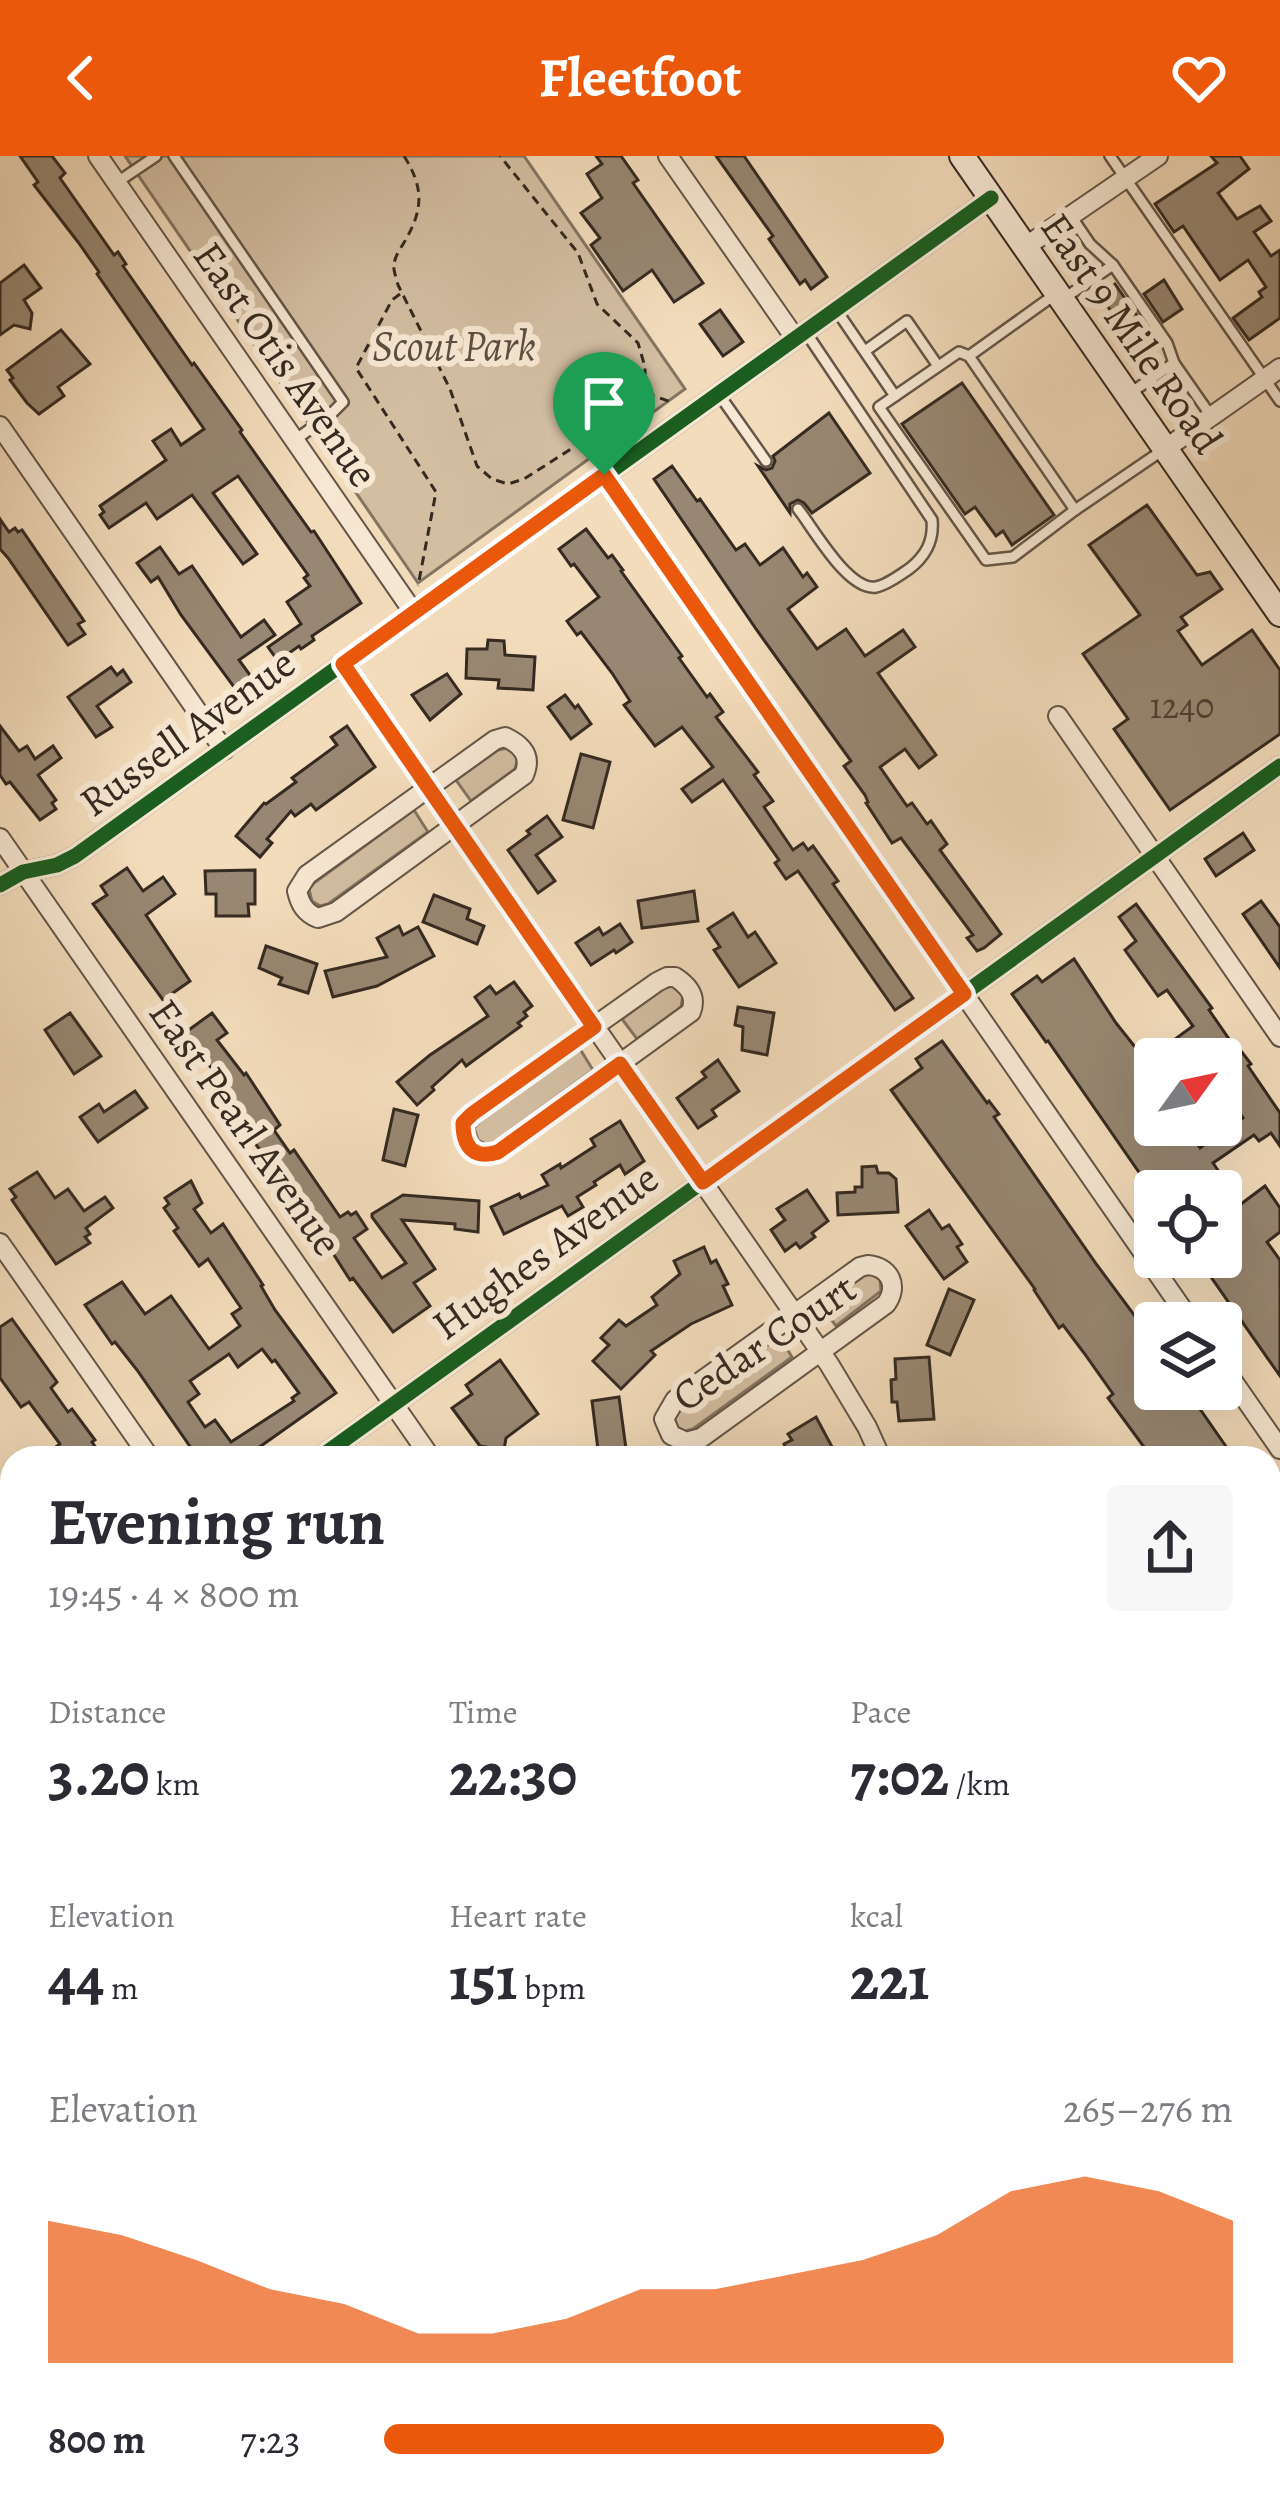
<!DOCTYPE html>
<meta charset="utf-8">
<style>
body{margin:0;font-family:Alegreya,serif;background:#f7f7f7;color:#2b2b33;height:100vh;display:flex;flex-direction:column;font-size:45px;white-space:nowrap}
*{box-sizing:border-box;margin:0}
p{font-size:39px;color:#7c7c81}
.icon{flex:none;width:66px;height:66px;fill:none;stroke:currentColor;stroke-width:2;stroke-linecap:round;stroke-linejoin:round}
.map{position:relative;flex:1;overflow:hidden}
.drawer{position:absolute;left:0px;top:1290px;width:1281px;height:1065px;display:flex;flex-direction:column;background:#fff;border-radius:36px 36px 0 0;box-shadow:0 12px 48px #0002}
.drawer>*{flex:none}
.needle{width:78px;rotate:57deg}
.controls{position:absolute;left:1134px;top:882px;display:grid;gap:24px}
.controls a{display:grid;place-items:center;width:108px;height:108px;border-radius:12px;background:#fff;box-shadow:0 12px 48px #0002;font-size:60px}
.pin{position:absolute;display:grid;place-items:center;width:102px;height:102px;color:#fff;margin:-123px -51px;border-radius:50% 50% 50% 0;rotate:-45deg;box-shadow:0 0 12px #0007}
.pin .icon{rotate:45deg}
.round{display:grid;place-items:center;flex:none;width:126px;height:126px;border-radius:12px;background:#f7f7f7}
.overview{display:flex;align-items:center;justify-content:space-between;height:204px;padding:0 48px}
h1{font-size:66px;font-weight:700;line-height:90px}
.figures{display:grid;grid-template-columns:repeat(3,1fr);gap:18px;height:204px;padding:12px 48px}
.figures div{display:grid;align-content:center}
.figures b{font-size:60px;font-weight:700}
.figures small{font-size:33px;font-weight:400}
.figures p{font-size:33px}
.chart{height:336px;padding:24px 48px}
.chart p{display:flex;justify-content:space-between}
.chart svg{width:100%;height:216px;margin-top:12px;fill:#ea580c;opacity:.7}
ul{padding:0 48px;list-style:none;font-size:39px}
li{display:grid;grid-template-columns:192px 144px 1fr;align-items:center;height:90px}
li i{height:30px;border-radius:15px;background:#ea580c}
header{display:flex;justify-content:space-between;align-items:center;height:156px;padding:0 48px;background:#ea580c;color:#fff;font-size:54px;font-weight:700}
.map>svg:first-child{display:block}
</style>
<header><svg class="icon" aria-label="back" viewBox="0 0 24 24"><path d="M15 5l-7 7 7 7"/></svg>Fleetfoot<svg class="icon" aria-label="heart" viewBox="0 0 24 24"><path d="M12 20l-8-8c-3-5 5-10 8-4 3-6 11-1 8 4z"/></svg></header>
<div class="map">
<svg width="1280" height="2354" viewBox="0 0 1280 2354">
<rect width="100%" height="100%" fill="#f3dcbc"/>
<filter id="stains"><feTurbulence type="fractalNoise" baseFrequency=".00167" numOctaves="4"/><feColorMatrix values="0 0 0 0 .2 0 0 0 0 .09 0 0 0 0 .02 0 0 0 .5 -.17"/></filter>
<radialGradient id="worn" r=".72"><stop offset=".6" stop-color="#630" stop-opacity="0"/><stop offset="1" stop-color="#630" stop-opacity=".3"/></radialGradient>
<g fill="#d3bea2" stroke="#847462" stroke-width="3">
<path d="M 125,0 L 524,0 L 685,233 L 418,427 Z"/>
<path d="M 507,592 L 515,597 L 517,605 L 515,613 L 471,645 L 456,624 L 498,594 Z"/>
<path d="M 414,654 L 428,676 L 328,748 L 320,750 L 312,745 L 309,733 L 314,727 Z"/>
<path d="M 673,830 L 683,839 L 681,851 L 637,883 L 622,863 L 664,832 Z"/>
<path d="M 580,893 L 593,914 L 494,986 L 486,988 L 478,984 L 474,972 L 480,965 Z"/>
<path d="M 868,1117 L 880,1123 L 881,1135 L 836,1170 L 821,1150 Z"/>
<path d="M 779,1180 L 792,1201 L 693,1273 L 685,1275 L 677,1271 L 674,1259 L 679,1252 Z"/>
<path d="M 1269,2032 L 1280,2047 L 1280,2321 L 1269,2305 Z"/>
</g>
<g fill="#988772" stroke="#352a21" stroke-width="3" fill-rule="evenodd">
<path d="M 20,0 L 52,0 L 65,17 L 60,22 L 114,99 L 118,96 L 126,108 L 123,110 L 192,209 L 194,207 L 242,274 L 240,276 L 286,341 L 311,376 L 314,375 L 361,447 L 312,480 L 314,484 L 301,493 L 299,490 L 278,505 L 268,491 L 301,468 L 287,446 L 310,430 L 304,422 L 308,419 L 238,320 L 213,337 L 257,398 L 243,408 L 192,339 L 157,363 L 146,347 L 109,372 L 100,359 L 104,356 L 100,350 L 166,304 L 153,285 L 171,273 L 181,289 L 204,273 L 97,118 L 99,116 L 78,86 L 34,29 L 38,26 Z"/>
<path d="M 596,0 L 621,0 L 638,24 L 633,27 L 703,127 L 674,146 L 652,114 L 623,135 L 591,89 L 600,82 L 581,57 L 602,42 L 587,18 L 602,8 Z"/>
<path d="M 716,0 L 744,0 L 827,121 L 811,133 L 805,124 L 800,128 L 769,83 L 773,80 Z"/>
<path d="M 1211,0 L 1240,0 L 1249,13 L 1218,37 L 1237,63 L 1260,50 L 1271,65 L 1254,76 L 1271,100 L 1280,94 L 1280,162 L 1249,184 L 1233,162 L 1262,141 L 1259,136 L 1266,131 L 1248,104 L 1220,124 L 1183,70 L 1174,76 L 1155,48 L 1217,7 Z"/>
<path d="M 24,109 L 41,132 L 24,144 L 32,157 L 30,173 L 14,169 L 0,179 L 0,127 Z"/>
<path d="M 1164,124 L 1182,153 L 1163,166 L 1144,138 Z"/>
<path d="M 1115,128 L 1154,184 L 1138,195 L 1100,139 Z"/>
<path d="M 720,154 L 743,186 L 723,200 L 700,168 Z"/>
<path d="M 61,174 L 90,208 L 58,231 L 64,240 L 39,258 L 27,247 L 10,224 L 13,222 L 7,214 Z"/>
<path d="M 962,227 L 1054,359 L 1012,389 L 1003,375 L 996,380 L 975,351 L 965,358 L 902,268 Z"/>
<path d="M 829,257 L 870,317 L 812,357 L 804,347 L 798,344 L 790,348 L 790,357 L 758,310 L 766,314 L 772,312 L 775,305 L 773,300 Z"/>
<path d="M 672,310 L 697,345 L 700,343 L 736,394 L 745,388 L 760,409 L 783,392 L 803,421 L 807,417 L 817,431 L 788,453 L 817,493 L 846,473 L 865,500 L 903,474 L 915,491 L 878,517 L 936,599 L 919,612 L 905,593 L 880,611 L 907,650 L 912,647 L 927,668 L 931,665 L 947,688 L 940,694 L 1001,778 L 984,792 L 977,795 L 967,782 L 973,779 L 901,682 L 892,687 L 866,647 L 868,646 L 865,639 L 844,610 L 851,605 L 756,473 L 654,323 Z"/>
<path d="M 1147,349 L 1197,419 L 1210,416 L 1222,433 L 1181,461 L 1187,469 L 1178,475 L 1202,509 L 1252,474 L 1280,514 L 1280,578 L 1170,654 L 1114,573 L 1128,563 L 1083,498 L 1140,459 L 1089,389 Z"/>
<path d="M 0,363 L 9,376 L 15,372 L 18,376 L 22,374 L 84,465 L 78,468 L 85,478 L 68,489 L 8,402 L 0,393 Z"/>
<path d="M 586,373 L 608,402 L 612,399 L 623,414 L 621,415 L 682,500 L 679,502 L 707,541 L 710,538 L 723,556 L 716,561 L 758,616 L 754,619 L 773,645 L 764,651 L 793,694 L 803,687 L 808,694 L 813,690 L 838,725 L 833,728 L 913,842 L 895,854 L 798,715 L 786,723 L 775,707 L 779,704 L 723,624 L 692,646 L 682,633 L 713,611 L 682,571 L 655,590 L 624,549 L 630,545 L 612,517 L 581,476 L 577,479 L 567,465 L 599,441 L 574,408 L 571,410 L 559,393 Z"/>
<path d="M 160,391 L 179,418 L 192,410 L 241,481 L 264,464 L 275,479 L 239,504 L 261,534 L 245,546 L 181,459 L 158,421 L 151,426 L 137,407 Z"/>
<path d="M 488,484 L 504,485 L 505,499 L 535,501 L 533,534 L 498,532 L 499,524 L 466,522 L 467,493 L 487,493 Z"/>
<path d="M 111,511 L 117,519 L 123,514 L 131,526 L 97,550 L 112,571 L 96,581 L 68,541 Z"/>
<path d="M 447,518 L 461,538 L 430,564 L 412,539 Z"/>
<path d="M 565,539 L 575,552 L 578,549 L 591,568 L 571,583 L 548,551 Z"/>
<path d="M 0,570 L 19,595 L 27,590 L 35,603 L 53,590 L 61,602 L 38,619 L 56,644 L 52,647 L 56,653 L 40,664 L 10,626 L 6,628 L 0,619 Z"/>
<path d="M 347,570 L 375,611 L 316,654 L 311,648 L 295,660 L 291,655 L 267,683 L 272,687 L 260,701 L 236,680 L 264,647 L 266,648 L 296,626 L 292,622 L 337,589 L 331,581 Z"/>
<path d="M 581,598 L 610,606 L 593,672 L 563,664 Z"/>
<path d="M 547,660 L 562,681 L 536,699 L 555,725 L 538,737 L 508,694 L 530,678 L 527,675 Z"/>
<path d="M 1243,677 L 1254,694 L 1216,720 L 1205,703 Z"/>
<path d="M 127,712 L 143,735 L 163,721 L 175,738 L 146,759 L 190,825 L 163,844 L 93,748 L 107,739 L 101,730 Z"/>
<path d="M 255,714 L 255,748 L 248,748 L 249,760 L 216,760 L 216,738 L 206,738 L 205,715 Z"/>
<path d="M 694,735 L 698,765 L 642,772 L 638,745 Z"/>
<path d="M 434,739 L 470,753 L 467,763 L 484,770 L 477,788 L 423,766 Z"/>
<path d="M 1261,745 L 1280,771 L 1280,812 L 1243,758 Z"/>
<path d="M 1136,748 L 1212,852 L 1209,854 L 1236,893 L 1238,891 L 1251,908 L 1248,910 L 1280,957 L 1280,990 L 1271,977 L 1259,985 L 1254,979 L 1213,1007 L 1241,1048 L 1265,1030 L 1280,1052 L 1280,1076 L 1267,1086 L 1280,1104 L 1280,1220 L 1197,1101 L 1221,1101 L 1221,1035 L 1211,1035 L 1204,1025 L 1191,1035 L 1152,1035 L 1048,885 L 1046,886 L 1012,838 L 1037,820 L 1042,826 L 1074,803 L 1116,867 L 1155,916 L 1155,969 L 1185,969 L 1200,992 L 1243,962 L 1227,939 L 1236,932 L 1221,910 L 1221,903 L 1177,903 L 1167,889 L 1193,870 L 1167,834 L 1158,840 L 1125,794 L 1136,785 L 1119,761 Z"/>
<path d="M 733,757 L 748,781 L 755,776 L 776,807 L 739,831 L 714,794 L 720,791 L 708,773 Z"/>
<path d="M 620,768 L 632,786 L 616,797 L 614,794 L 591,809 L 576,787 L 599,772 L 603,779 Z"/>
<path d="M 399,770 L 403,779 L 418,771 L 434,800 L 377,830 L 333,841 L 325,815 L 387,801 L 377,782 Z"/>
<path d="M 266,790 L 317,808 L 308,837 L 279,828 L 282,822 L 259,812 Z"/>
<path d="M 514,826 L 532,850 L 524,856 L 527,860 L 518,867 L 521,870 L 466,910 L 462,904 L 432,931 L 434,934 L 417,949 L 397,926 L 430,899 L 488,860 L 475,841 L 490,830 L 496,838 Z"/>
<path d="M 738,851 L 774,857 L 767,899 L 742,894 L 743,871 L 735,869 Z"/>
<path d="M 70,857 L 101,900 L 74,918 L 45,874 Z"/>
<path d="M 212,857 L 227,877 L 217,884 L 244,919 L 246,917 L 280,969 L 274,974 L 290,997 L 294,994 L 340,1061 L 348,1056 L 351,1059 L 356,1056 L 367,1073 L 354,1082 L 382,1122 L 406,1107 L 372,1061 L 372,1058 L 403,1039 L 479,1045 L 478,1076 L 455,1073 L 455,1068 L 402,1064 L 435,1113 L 414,1127 L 430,1150 L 393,1176 L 353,1122 L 350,1124 L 288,1027 L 280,1019 L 279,1021 L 255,987 L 253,988 L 243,973 L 246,971 L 221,936 L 226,931 L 192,887 L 186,876 Z"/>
<path d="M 942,885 L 987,947 L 989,945 L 999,958 L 994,961 L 1097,1109 L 1155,1187 L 1155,1233 L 1186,1233 L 1234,1302 L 1195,1302 L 1188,1292 L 1174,1302 L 1152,1302 L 1108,1242 L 1113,1238 L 1084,1197 L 1063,1169 L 1059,1172 L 1034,1134 L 1035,1133 L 891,934 L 922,912 L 916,903 Z"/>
<path d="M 718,904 L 739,935 L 712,954 L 716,960 L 698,972 L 677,942 L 706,921 L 702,916 Z"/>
<path d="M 135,935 L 147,952 L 98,986 L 80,961 L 99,948 L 104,956 Z"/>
<path d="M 394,953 L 418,959 L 405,1010 L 383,1004 Z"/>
<path d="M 620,965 L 644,1005 L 625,1018 L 620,1009 L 594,1026 L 596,1029 L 577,1041 L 583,1051 L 568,1060 L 562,1050 L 504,1078 L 491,1051 L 519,1038 L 521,1042 L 548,1029 L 542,1019 L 560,1008 L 561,1012 L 595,990 L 591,983 Z"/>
<path d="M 876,1010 L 878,1017 L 889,1017 L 896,1023 L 898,1056 L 838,1059 L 837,1037 L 855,1036 L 855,1031 L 862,1031 L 862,1011 Z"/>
<path d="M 37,1016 L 55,1042 L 68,1033 L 84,1055 L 105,1041 L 113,1052 L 86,1072 L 90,1078 L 85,1081 L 90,1087 L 56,1108 L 12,1044 L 16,1041 L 10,1033 Z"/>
<path d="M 191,1025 L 202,1047 L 194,1053 L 211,1077 L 223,1068 L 263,1129 L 261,1130 L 275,1154 L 336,1237 L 244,1302 L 198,1302 L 137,1214 L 115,1186 L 112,1188 L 85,1149 L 122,1126 L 145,1158 L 171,1140 L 209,1193 L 240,1170 L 232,1158 L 241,1152 L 208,1103 L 199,1110 L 174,1075 L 178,1072 L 164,1052 L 169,1048 L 165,1042 ZM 262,1193 L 272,1206 L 275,1204 L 299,1237 L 292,1242 L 294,1245 L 231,1286 L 215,1264 L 205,1271 L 188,1246 L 199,1238 L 190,1225 L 229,1198 L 238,1211 Z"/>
<path d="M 807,1034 L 828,1065 L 812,1077 L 815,1081 L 800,1092 L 796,1087 L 785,1095 L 771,1074 L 785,1064 L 777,1053 Z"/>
<path d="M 929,1054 L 942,1073 L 949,1069 L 962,1088 L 957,1091 L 967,1106 L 944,1123 L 906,1070 Z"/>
<path d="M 704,1091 L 711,1107 L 716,1104 L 728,1128 L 723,1130 L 732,1149 L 691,1168 L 651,1195 L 655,1199 L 621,1233 L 593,1205 L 609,1189 L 601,1182 L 619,1164 L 626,1170 L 657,1149 L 652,1141 L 680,1118 L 674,1105 Z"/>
<path d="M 949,1133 L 974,1144 L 950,1199 L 927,1189 Z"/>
<path d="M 12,1163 L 57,1226 L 51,1232 L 68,1256 L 72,1253 L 95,1284 L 92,1286 L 103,1302 L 40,1302 L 60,1288 L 29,1246 L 21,1251 L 0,1222 L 0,1171 Z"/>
<path d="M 929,1201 L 934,1263 L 899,1265 L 897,1246 L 892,1246 L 891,1224 L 896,1223 L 895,1203 Z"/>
<path d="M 500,1204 L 538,1258 L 506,1282 L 504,1294 L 480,1290 L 452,1252 L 472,1238 L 466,1229 Z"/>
<path d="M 619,1241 L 627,1300 L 599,1302 L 592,1245 Z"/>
<path d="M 816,1261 L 838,1302 L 763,1302 L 785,1291 L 784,1288 L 792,1284 L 788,1278 Z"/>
</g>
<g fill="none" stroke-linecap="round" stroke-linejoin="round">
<g stroke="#645648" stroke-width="14">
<g id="lane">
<path d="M 174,0 L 343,246 L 331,258 L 295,284"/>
<path d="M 1110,0 L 1280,245"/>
<path d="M 116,27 L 156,0"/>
<path d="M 1071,60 L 1090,88 L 1113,109 L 1167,187 L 1174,207 L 1211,260"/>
<path d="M 1057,137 L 969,200 L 1075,354 L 1163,294"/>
<path d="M 1063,143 L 1113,109"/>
<path d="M 837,155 L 895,240"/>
<path d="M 865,195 L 907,165 L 938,210"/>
<path d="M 969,200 L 959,196 L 879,251 L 986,404 L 1013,401 L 1075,354"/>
<path d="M 718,237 L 766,305"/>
<path d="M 1129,238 L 1174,207"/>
<path d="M 798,353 C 814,373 848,435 876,431 C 887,429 900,419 909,413 C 926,400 934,385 932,364 L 805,175"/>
</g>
</g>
<g stroke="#645648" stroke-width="22">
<g id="street">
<path d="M 98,0 L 414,457"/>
<path d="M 668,0 L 795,182"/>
<path d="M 1025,91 L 1158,0"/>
<path d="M 0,270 L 224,594"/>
<path d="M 1165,293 L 1280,212"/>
<path d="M 604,319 L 1192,1167"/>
<path d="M 343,508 L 829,1208 L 867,1271 L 881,1302"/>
<path d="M 1058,560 L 1280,881"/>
<path d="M 505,581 C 522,589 532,600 524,619 L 336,756 L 318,762 C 305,757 300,748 297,735 L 307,719 L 495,584 Z"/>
<path d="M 0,682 L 431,1302"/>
<path d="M 0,729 L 23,716 L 57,709 L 75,700 L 991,42"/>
<path d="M 667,821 L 675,821 C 689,830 697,840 691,856 L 498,996 C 473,1004 463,990 463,967 L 472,957 L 657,826 Z"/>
<path d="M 0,1087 L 150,1302"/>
<path d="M 868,1109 C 890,1111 899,1130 886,1148 L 701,1282 L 686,1286 L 671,1279 L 664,1263 L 675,1244 L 860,1111 Z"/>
<path d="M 1221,1208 L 1280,1293"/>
<path d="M 319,1302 L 1280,610"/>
<path d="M 0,1497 L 12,1514"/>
<path d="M 1269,1822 L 1280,1815"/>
<path d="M 1269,1840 L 1280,1856"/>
<path d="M 0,1906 L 12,1923"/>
<path d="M 0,2314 L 12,2332"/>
<path d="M 20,2343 L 28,2354"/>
<path d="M 304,2343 L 312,2354"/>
<path d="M 587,2343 L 594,2354"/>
<path d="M 873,2343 L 880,2354"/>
<path d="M 1154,2343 L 1162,2354"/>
<path d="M 500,2354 L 516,2343"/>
</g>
</g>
<g stroke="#352a21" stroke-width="28">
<path id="secondary" d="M 962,0 L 1280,458"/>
</g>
<g stroke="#352a21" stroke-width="3" stroke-dasharray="9 6" stroke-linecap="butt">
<path d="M 404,0 C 423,30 424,52 406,83 C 402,91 394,100 394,110 C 393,113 397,125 398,129 L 450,233 L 477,310 L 492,323 L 508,328 L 524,323 L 571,293 L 585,273 L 626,253 L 645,236 L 645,211 L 638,187 L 597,148 L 578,97 L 500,0"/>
<path d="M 400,138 L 392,144 L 356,212 L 436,336 L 418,430"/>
<path d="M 646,237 L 671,246"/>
</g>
<use href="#lane" stroke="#f7e8d3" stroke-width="9"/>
<use href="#street" stroke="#f7e8d3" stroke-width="18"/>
<use href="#secondary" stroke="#f7e8d3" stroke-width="24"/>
<g stroke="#f7e8d3" stroke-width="22">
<g id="cycleway">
<path d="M 0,729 L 23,716 L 57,709 L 75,700 L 991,42"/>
<path d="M 319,1302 L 1280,610"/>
</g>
</g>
<use href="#cycleway" stroke="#1b5e20" stroke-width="15"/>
</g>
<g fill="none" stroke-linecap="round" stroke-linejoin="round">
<g stroke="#fff" stroke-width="24">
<path id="route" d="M 604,319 L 964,838 L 703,1026 L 620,908 L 498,996 C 473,1004 463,990 463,967 L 472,958 L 594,871 L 343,508 Z"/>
</g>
<use href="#route" stroke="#ea580c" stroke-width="15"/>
</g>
<g text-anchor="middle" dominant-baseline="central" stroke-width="12" stroke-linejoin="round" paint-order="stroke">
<g font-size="36" fill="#4e4135">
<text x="1182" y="549">1240</text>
</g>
<g font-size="42" fill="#352a21" stroke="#f7e8d3">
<text transform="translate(1132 177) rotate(55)">East 9 Mile Road</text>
<text transform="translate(286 208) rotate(55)">East Otis Avenue</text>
<text transform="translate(187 576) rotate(-36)">Russell Avenue</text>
<text transform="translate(246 971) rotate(55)">East Pearl Avenue</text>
<text transform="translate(545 1095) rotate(-36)">Hughes Avenue</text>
<text transform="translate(764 1186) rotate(-34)">Cedar Court</text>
</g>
<g font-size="42" font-style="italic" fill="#5c4f41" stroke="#f7e8d3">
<text x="454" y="189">Scout Park</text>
</g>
</g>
<rect width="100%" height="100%" filter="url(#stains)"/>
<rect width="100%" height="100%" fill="url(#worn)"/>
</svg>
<div class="controls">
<a><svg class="needle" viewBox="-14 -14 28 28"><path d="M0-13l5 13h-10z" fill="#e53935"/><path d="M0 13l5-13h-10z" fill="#7c7c81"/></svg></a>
<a><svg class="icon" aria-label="locate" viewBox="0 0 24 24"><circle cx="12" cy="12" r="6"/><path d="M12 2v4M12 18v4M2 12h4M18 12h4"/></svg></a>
<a><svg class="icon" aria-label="layers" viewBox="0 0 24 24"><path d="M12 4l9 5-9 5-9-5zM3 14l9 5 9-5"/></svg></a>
</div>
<div class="pin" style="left:604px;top:319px;background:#1e9e55"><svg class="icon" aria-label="arrive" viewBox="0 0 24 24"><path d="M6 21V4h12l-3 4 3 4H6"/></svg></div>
<section class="drawer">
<div class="overview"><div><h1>Evening run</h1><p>19:45 · 4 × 800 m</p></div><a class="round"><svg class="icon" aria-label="share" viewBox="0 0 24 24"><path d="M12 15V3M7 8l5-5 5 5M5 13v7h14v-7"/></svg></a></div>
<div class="figures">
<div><p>Distance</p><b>3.20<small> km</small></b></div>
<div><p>Time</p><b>22:30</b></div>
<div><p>Pace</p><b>7:02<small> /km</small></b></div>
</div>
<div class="figures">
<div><p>Elevation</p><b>44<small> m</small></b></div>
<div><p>Heart rate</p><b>151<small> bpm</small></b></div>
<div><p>kcal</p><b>221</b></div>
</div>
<div class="chart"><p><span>Elevation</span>265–276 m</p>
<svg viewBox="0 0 160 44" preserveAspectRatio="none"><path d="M0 44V15L10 18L20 23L30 29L40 32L50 38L60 38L70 35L80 29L90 29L100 26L110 23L120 18L130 9L140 6L150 9L160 15V44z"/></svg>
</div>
<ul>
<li><b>800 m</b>7:23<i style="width:66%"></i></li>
</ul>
</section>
</div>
